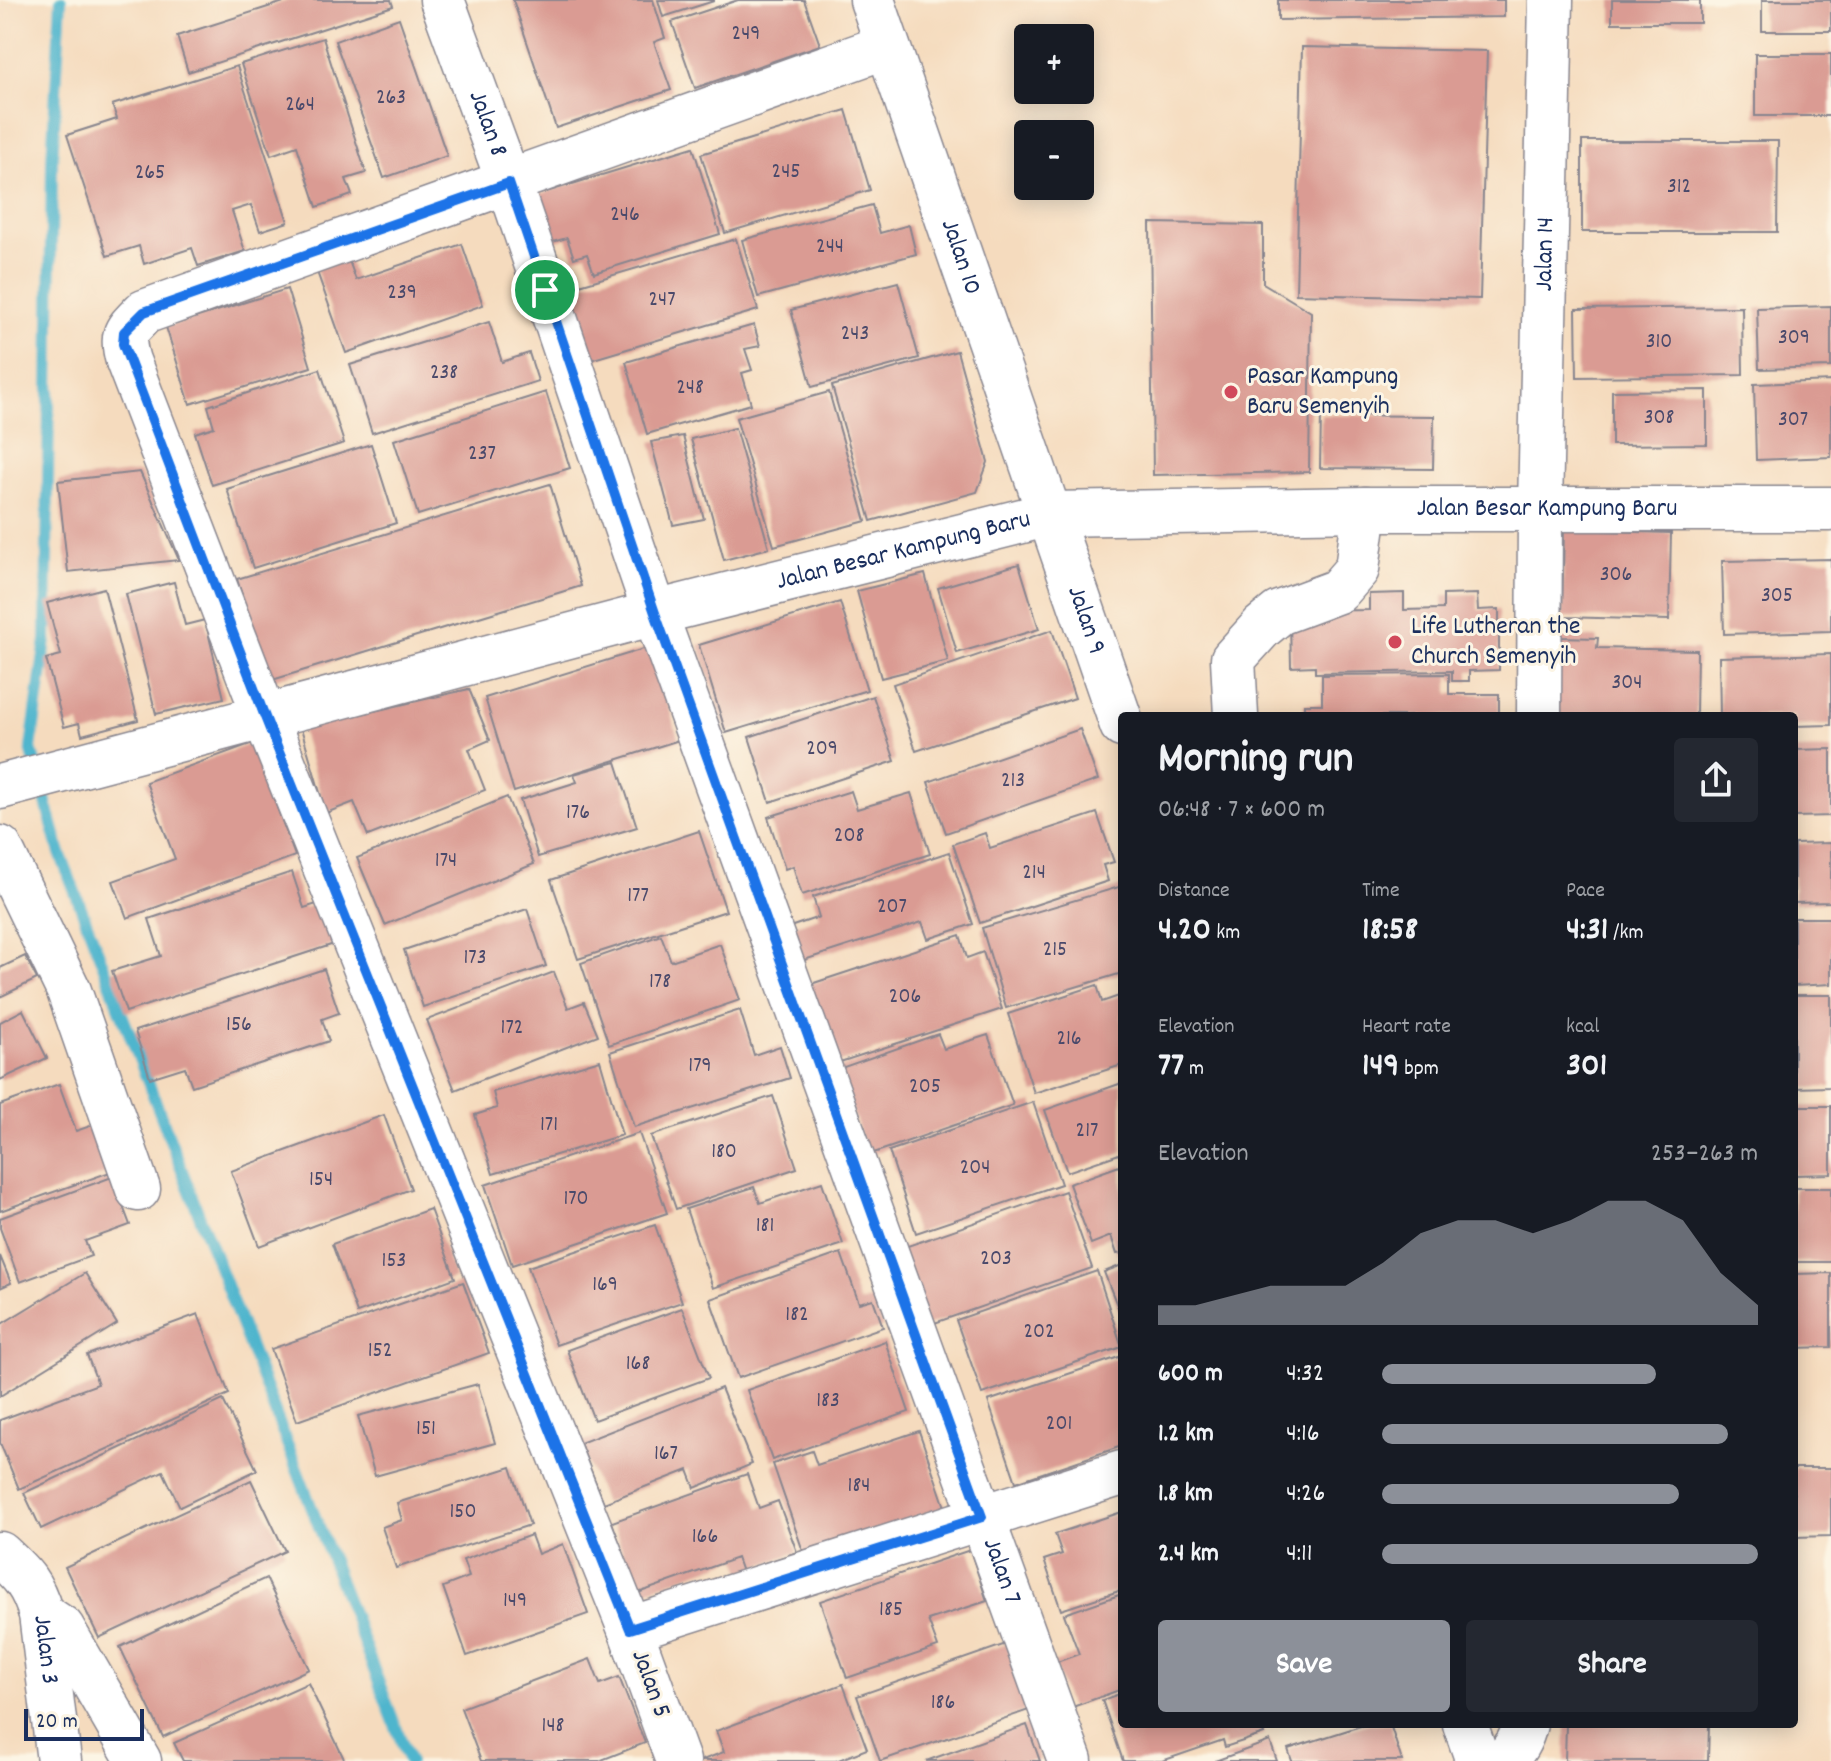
<!DOCTYPE html>
<meta charset="utf-8">
<style>
body{margin:0;font-family:Dekko,sans-serif;background:#242831;color:#f1f3f6;height:100vh;display:flex;flex-direction:column;font-size:30px;white-space:nowrap}
*{box-sizing:border-box;margin:0}
p{font-size:26px;color:#9ea1a6}
.icon{flex:none;width:44px;height:44px;fill:none;stroke:currentColor;stroke-width:2;stroke-linecap:round;stroke-linejoin:round}
.map{position:relative;flex:1;overflow:hidden}
.details{position:absolute;left:1118px;top:712px;width:680px;height:1016px;display:flex;flex-direction:column;background:#171b24;border-radius:8px;box-shadow:0 4px 20px #0003}
.details>*{flex:none}
.fabs{position:absolute;left:1014px;top:24px;display:grid;gap:16px}
.fabs a{display:grid;place-items:center;width:80px;height:80px;border-radius:8px;background:#171b24;box-shadow:0 4px 20px #0003;font-size:40px}
.scale{position:absolute;left:24px;bottom:20px;width:120px;box-sizing:border-box;padding-left:8px;border:4px solid #1b2f5e;border-top:0;font-size:22px;line-height:28px;white-space:nowrap;color:#1b2f5e;-webkit-text-stroke:6px #fcf5e5;paint-order:stroke}
.pin{position:absolute;display:grid;place-items:center;width:68px;height:68px;color:#fff;margin:-34px;border:4px solid #fff;border-radius:50%;box-shadow:0 2px 8px #0007}
.round{display:grid;place-items:center;flex:none;width:84px;height:84px;border-radius:8px;background:#242831}
.headline{display:flex;align-items:center;justify-content:space-between;height:136px;padding:0 40px}
h1{font-size:44px;font-weight:700;line-height:60px}
.figures{display:grid;grid-template-columns:repeat(3,1fr);gap:12px;height:136px;padding:8px 40px}
.figures div{display:grid;align-content:center}
.figures b{font-size:34px;font-weight:700}
.figures small{font-size:22px;font-weight:400}
.figures p{font-size:22px}
.chart{height:224px;padding:16px 40px}
.chart p{display:flex;justify-content:space-between}
.chart svg{width:100%;height:144px;margin-top:8px;fill:#8c9099;opacity:.7}
.action{display:flex;gap:16px;margin-top:auto;padding:16px 40px}
.action a{flex:1;height:92px;border-radius:8px;background:#8c9099;color:#fff;font-size:32px;font-weight:700;line-height:92px;text-align:center}
.action a+a{background:#242831;color:#f1f3f6}
ul{padding:0 40px;list-style:none;font-size:26px}
li{display:grid;grid-template-columns:128px 96px 1fr;align-items:center;height:60px}
li i{height:20px;border-radius:10px;background:#8c9099}
.map>svg:first-child{display:block}
</style>
<div class="map">
<svg width="1831" height="1761" viewBox="0 0 1831 1761">
<rect width="100%" height="100%" fill="#fcf5e5"/>
<filter id="ink" filterUnits="userSpaceOnUse"><feTurbulence type="fractalNoise" baseFrequency=".0125" numOctaves="2"/><feDisplacementMap in="SourceGraphic" scale="16" xChannelSelector="R" yChannelSelector="G"/><feConvolveMatrix kernelMatrix="1 2 1 2 8 2 1 2 1" color-interpolation-filters="sRGB"/></filter>
<filter id="wash" filterUnits="userSpaceOnUse"><feTurbulence type="fractalNoise" baseFrequency=".006" numOctaves="4" result="noise"/><feDisplacementMap in="SourceGraphic" scale="32" xChannelSelector="R" yChannelSelector="G"/><feGaussianBlur stdDeviation="1.8" result="paint"/><feColorMatrix in="noise" values="0 0 0 0 0 0 0 0 0 0 0 0 0 0 0 0 0 1.4 0 .05"/><feComposite in="paint" operator="in"/></filter>
<g filter="url(#wash)">
<rect width="100%" height="100%" fill="#f5dbbe"/>
<g fill="none" stroke-linecap="round" stroke-linejoin="round">
<path stroke="#4fb5cd" stroke-width="12" d="M 61,0 L 52,162 L 46,640 L 31,748 L 60,853 L 409,1761"/>
</g>
<g id="blocks">
<g fill="#da9b93">
<path d="M 290,0 L 391,0 L 393,6 L 188,72 L 177,36 Z"/>
<path d="M 513,0 L 653,0 L 665,38 L 654,42 L 671,90 L 556,128 Z"/>
<path d="M 658,0 L 714,0 L 714,1 L 663,17 Z"/>
<path d="M 738,0 L 804,0 L 820,45 L 695,88 L 672,22 Z"/>
<path d="M 1278,0 L 1504,0 L 1504,17 L 1278,20 Z"/>
<rect x="1612" y="0" width="88" height="23"/>
<rect x="1762" y="0" width="69" height="31"/>
<path d="M 399,18 L 447,156 L 384,178 L 335,41 Z"/>
<path d="M 323,38 L 366,173 L 346,179 L 352,195 L 317,207 L 297,146 L 271,155 L 241,64 Z"/>
<path d="M 1302,47 L 1487,51 L 1480,299 L 1296,294 Z"/>
<rect x="1755" y="54" width="76" height="62"/>
<path d="M 237,66 L 288,222 L 260,231 L 251,205 L 232,211 L 245,251 L 198,266 L 192,248 L 144,264 L 139,246 L 107,256 L 67,135 L 117,119 L 112,105 Z"/>
<path d="M 846,110 L 870,190 L 725,233 L 701,154 Z"/>
<path d="M 1582,141 L 1778,141 L 1777,232 L 1582,232 Z"/>
<path d="M 693,147 L 720,234 L 594,273 L 587,254 L 574,258 L 567,238 L 545,244 L 530,197 Z"/>
<path d="M 872,205 L 880,233 L 909,225 L 916,254 L 758,297 L 742,240 Z"/>
<path d="M 1150,223 L 1263,225 L 1263,283 L 1311,312 L 1309,472 L 1153,475 Z"/>
<path d="M 736,239 L 758,310 L 587,361 L 566,289 Z"/>
<path d="M 462,244 L 483,305 L 346,353 L 316,269 L 348,258 L 356,280 Z"/>
<path d="M 898,282 L 919,358 L 812,387 L 791,310 Z"/>
<path d="M 287,289 L 311,367 L 190,404 L 166,327 Z"/>
<path d="M 1831,306 L 1831,367 L 1759,369 L 1757,308 Z"/>
<path d="M 1742,307 L 1743,375 L 1577,377 L 1576,309 Z"/>
<path d="M 489,322 L 502,362 L 529,353 L 538,381 L 372,433 L 350,365 Z"/>
<path d="M 754,325 L 760,346 L 745,349 L 752,370 L 742,373 L 751,404 L 647,434 L 626,362 Z"/>
<path d="M 957,351 L 988,462 L 977,492 L 871,521 L 832,386 Z"/>
<path d="M 320,369 L 344,443 L 212,485 L 195,433 L 214,427 L 208,406 Z"/>
<path d="M 1831,381 L 1831,457 L 1756,460 L 1754,384 Z"/>
<path d="M 1707,390 L 1707,444 L 1612,445 L 1612,391 Z"/>
<path d="M 546,392 L 570,468 L 418,515 L 394,440 Z"/>
<path d="M 829,392 L 866,521 L 774,546 L 736,418 Z"/>
<path d="M 1321,415 L 1434,416 L 1433,469 L 1320,468 Z"/>
<path d="M 735,428 L 769,548 L 724,560 L 691,439 Z"/>
<path d="M 683,436 L 704,519 L 673,525 L 651,442 Z"/>
<path d="M 371,444 L 396,523 L 253,568 L 227,489 Z"/>
<path d="M 140,472 L 179,560 L 68,572 L 58,481 Z"/>
<path d="M 550,484 L 581,586 L 269,681 L 237,579 Z"/>
<path d="M 1564,530 L 1671,533 L 1669,620 L 1562,617 Z"/>
<path d="M 1831,559 L 1831,631 L 1724,634 L 1722,561 Z"/>
<path d="M 1019,564 L 1039,629 L 957,653 L 938,588 Z"/>
<path d="M 925,574 L 948,661 L 881,678 L 857,591 Z"/>
<path d="M 174,582 L 185,625 L 205,620 L 224,698 L 156,714 L 126,594 Z"/>
<path d="M 104,588 L 138,720 L 82,735 L 79,723 L 64,727 L 46,659 L 61,655 L 47,603 Z"/>
<path d="M 1404,593 L 1404,610 L 1443,609 L 1443,595 L 1477,594 L 1478,610 L 1499,609 L 1499,670 L 1469,671 L 1469,681 L 1452,681 L 1452,671 L 1315,673 L 1315,666 L 1291,667 L 1290,618 L 1314,611 L 1369,610 L 1369,594 Z"/>
<path d="M 840,602 L 867,690 L 726,733 L 699,645 Z"/>
<path d="M 1052,630 L 1075,698 L 916,751 L 893,684 Z"/>
<path d="M 1558,637 L 1598,638 L 1597,648 L 1697,650 L 1696,716 L 1556,716 Z"/>
<path d="M 650,647 L 679,740 L 514,792 L 485,698 Z"/>
<path d="M 1831,654 L 1831,725 L 1794,726 L 1794,716 L 1720,716 L 1719,657 Z"/>
<path d="M 1449,674 L 1449,694 L 1499,694 L 1499,716 L 1304,716 L 1304,704 L 1322,704 L 1322,675 Z"/>
<path d="M 469,689 L 490,740 L 469,749 L 485,790 L 368,836 L 354,802 L 326,813 L 301,728 Z"/>
<path d="M 873,696 L 895,761 L 770,802 L 749,737 Z"/>
<path d="M 1080,729 L 1098,780 L 946,833 L 928,782 Z"/>
<path d="M 253,743 L 295,856 L 127,918 L 113,881 L 175,859 L 146,782 Z"/>
<path d="M 1831,749 L 1831,816 L 1794,817 L 1794,750 Z"/>
<path d="M 616,762 L 637,827 L 538,857 L 520,800 L 577,782 L 574,774 Z"/>
<path d="M 851,791 L 857,809 L 911,793 L 930,854 L 802,895 L 793,866 L 785,869 L 768,817 Z"/>
<path d="M 507,797 L 534,864 L 385,925 L 357,858 Z"/>
<path d="M 1097,813 L 1114,862 L 1103,865 L 1108,881 L 980,923 L 953,844 L 985,833 L 990,848 Z"/>
<path d="M 699,831 L 726,911 L 578,959 L 551,880 Z"/>
<path d="M 1831,843 L 1831,902 L 1794,903 L 1794,844 Z"/>
<path d="M 949,852 L 973,924 L 928,939 L 922,922 L 798,962 L 787,928 L 819,917 L 813,897 Z"/>
<path d="M 292,872 L 304,908 L 320,903 L 334,944 L 126,1012 L 112,971 L 161,956 L 149,919 Z"/>
<path d="M 1122,886 L 1122,973 L 1006,1008 L 982,928 Z"/>
<path d="M 527,909 L 546,966 L 423,1007 L 404,950 Z"/>
<path d="M 1794,918 L 1831,918 L 1831,984 L 1794,986 Z"/>
<path d="M 661,935 L 671,961 L 720,944 L 740,1000 L 609,1045 L 581,963 Z"/>
<path d="M 960,935 L 967,958 L 983,952 L 1002,1009 L 834,1064 L 808,985 Z"/>
<path d="M 25,956 L 37,979 L 0,997 L 0,968 Z"/>
<path d="M 324,969 L 339,1013 L 322,1019 L 329,1041 L 192,1086 L 185,1067 L 150,1078 L 135,1031 Z"/>
<path d="M 554,972 L 568,1008 L 584,1002 L 598,1035 L 455,1090 L 427,1020 Z"/>
<path d="M 1097,985 L 1102,1002 L 1122,995 L 1122,1065 L 1034,1093 L 1008,1014 Z"/>
<path d="M 1794,995 L 1831,995 L 1831,1087 L 1794,1088 Z"/>
<path d="M 23,1010 L 47,1058 L 0,1080 L 0,1022 Z"/>
<path d="M 740,1010 L 754,1055 L 780,1046 L 790,1078 L 634,1127 L 610,1052 Z"/>
<path d="M 938,1034 L 944,1049 L 988,1035 L 1013,1105 L 868,1155 L 838,1069 Z"/>
<path d="M 600,1060 L 622,1135 L 493,1174 L 475,1115 L 497,1108 L 493,1092 Z"/>
<path d="M 1122,1083 L 1122,1153 L 1067,1172 L 1045,1110 Z"/>
<path d="M 59,1084 L 76,1131 L 99,1123 L 116,1170 L 0,1211 L 0,1105 Z"/>
<path d="M 773,1096 L 797,1168 L 676,1209 L 651,1136 Z"/>
<path d="M 1033,1102 L 1061,1184 L 916,1233 L 889,1151 Z"/>
<path d="M 1794,1106 L 1831,1106 L 1831,1174 L 1794,1175 Z"/>
<path d="M 384,1115 L 411,1189 L 259,1246 L 231,1171 Z"/>
<path d="M 639,1133 L 667,1213 L 512,1265 L 485,1185 Z"/>
<path d="M 1122,1165 L 1122,1253 L 1117,1254 L 1111,1236 L 1091,1244 L 1069,1184 Z"/>
<path d="M 112,1177 L 130,1225 L 85,1241 L 91,1256 L 20,1282 L 0,1228 L 0,1218 Z"/>
<path d="M 822,1182 L 843,1244 L 713,1288 L 686,1209 L 754,1187 L 760,1203 Z"/>
<rect x="1794" y="1188" width="37" height="74"/>
<path d="M 1065,1191 L 1092,1268 L 926,1326 L 899,1249 Z"/>
<path d="M 430,1209 L 455,1278 L 357,1313 L 332,1244 Z"/>
<path d="M 655,1225 L 682,1302 L 556,1345 L 528,1267 Z"/>
<path d="M 841,1253 L 859,1303 L 873,1299 L 883,1327 L 738,1378 L 710,1299 Z"/>
<path d="M 0,1256 L 11,1283 L 0,1288 Z"/>
<path d="M 1122,1265 L 1122,1318 L 1104,1272 Z"/>
<path d="M 1097,1271 L 1122,1347 L 982,1394 L 956,1320 Z"/>
<path d="M 85,1273 L 117,1324 L 0,1396 L 0,1325 Z"/>
<path d="M 1831,1273 L 1831,1347 L 1794,1348 L 1794,1274 Z"/>
<path d="M 463,1282 L 489,1353 L 297,1421 L 271,1349 Z"/>
<path d="M 682,1308 L 709,1378 L 594,1420 L 567,1350 Z"/>
<path d="M 198,1314 L 229,1394 L 19,1489 L 0,1443 L 0,1420 L 98,1384 L 87,1355 Z"/>
<path d="M 885,1341 L 909,1412 L 772,1460 L 747,1390 Z"/>
<path d="M 1122,1356 L 1122,1446 L 1016,1482 L 988,1401 Z"/>
<path d="M 478,1384 L 495,1443 L 375,1476 L 358,1416 Z"/>
<path d="M 721,1388 L 752,1464 L 695,1488 L 688,1470 L 604,1503 L 580,1443 Z"/>
<path d="M 223,1400 L 257,1470 L 180,1507 L 163,1471 L 41,1529 L 24,1493 Z"/>
<path d="M 919,1431 L 945,1507 L 804,1554 L 773,1464 L 812,1451 L 817,1465 Z"/>
<path d="M 511,1467 L 530,1525 L 396,1568 L 382,1527 L 402,1520 L 397,1503 Z"/>
<path d="M 1794,1468 L 1831,1468 L 1831,1536 L 1794,1537 Z"/>
<path d="M 747,1474 L 759,1508 L 778,1501 L 797,1552 L 742,1572 L 737,1558 L 638,1593 L 612,1522 Z"/>
<path d="M 251,1480 L 285,1551 L 99,1638 L 65,1567 Z"/>
<path d="M 1122,1512 L 1122,1590 L 1061,1610 L 1044,1560 L 1062,1554 L 1055,1534 Z"/>
<path d="M 531,1535 L 538,1554 L 563,1544 L 588,1614 L 467,1656 L 443,1587 L 469,1577 L 463,1560 Z"/>
<path d="M 970,1550 L 987,1601 L 928,1620 L 938,1647 L 847,1678 L 820,1601 Z"/>
<path d="M 266,1578 L 309,1669 L 163,1737 L 120,1647 Z"/>
<path d="M 1122,1594 L 1122,1689 L 1070,1708 L 1054,1663 L 1079,1654 L 1064,1614 Z"/>
<path d="M 1006,1644 L 1029,1710 L 880,1761 L 857,1696 Z"/>
<path d="M 590,1659 L 600,1684 L 619,1677 L 645,1743 L 599,1761 L 481,1761 L 461,1708 Z"/>
<path d="M 308,1683 L 345,1761 L 183,1761 L 174,1743 Z"/>
<path d="M 843,1684 L 867,1749 L 836,1761 L 700,1761 L 724,1752 L 716,1731 Z"/>
<path d="M 1122,1693 L 1122,1724 L 1261,1724 L 1264,1734 L 1225,1747 L 1223,1740 L 1162,1761 L 1123,1761 L 1102,1700 Z"/>
<path d="M 1367,1724 L 1390,1724 L 1402,1761 L 1292,1761 L 1288,1749 Z"/>
<path d="M 1566,1724 L 1709,1724 L 1708,1761 L 1565,1761 Z"/>
<path d="M 1027,1725 L 1040,1761 L 926,1761 Z"/>
<path d="M 1270,1741 L 1277,1761 L 1215,1761 Z"/>
</g>
</g>
</g>
<g filter="url(#ink)">
<use href="#blocks" fill-opacity="0" stroke="#88858e" stroke-width="2"/>
<g fill="none" stroke-linecap="round" stroke-linejoin="round">
<g stroke="#88858e" stroke-width="47">
<g id="minor">
<path id="s1" d="M 442,0 L 509,183 L 655,613 L 1070,1761"/>
<path id="s2" d="M 872,0 L 1122,725"/>
<path d="M 1236,716 L 1233,659 L 1262,627 L 1279,613 L 1338,591 L 1357,569 L 1365,509"/>
<path id="s3" d="M 1539,716 L 1540,509 L 1551,0"/>
<path id="s4" d="M 0,787 L 655,613 L 1050,514 L 1365,509 L 1831,509"/>
<path d="M 0,848 L 69,991 L 138,1189"/>
<path id="s5" d="M 0,1554 C 23,1575 32,1584 41,1614 L 59,1761"/>
<path d="M 41,1614 L 62,1628 L 139,1761"/>
<path d="M 630,1629 L 1122,1473"/>
<path d="M 1465,1724 L 1478,1761"/>
<path d="M 678,1761 L 630,1629 L 265,717 L 128,361 C 120,333 126,331 144,312 L 887,46"/>
<path d="M 1503,1761 C 1514,1752 1522,1738 1525,1724"/>
</g>
</g>
<use href="#minor" stroke="#fff" stroke-width="44"/>
</g>
</g>
<g fill="none" stroke-linecap="round" stroke-linejoin="round" filter="url(#ink)">
<g stroke="#fff" stroke-width="16">
<path id="route" d="M 509,183 L 655,613 L 982,1517 L 630,1629 L 265,717 L 123,344 L 124,332 L 144,312 Z"/>
</g>
<use href="#route" stroke="#1a73e8" stroke-width="10"/>
</g>
<g fill="#d1495b" stroke="#fcf5e5" stroke-width="3">
<circle cx="1231" cy="392" r="8"/>
<circle cx="1395" cy="642" r="8"/>
</g>
<g text-anchor="middle" dominant-baseline="central" stroke-width="6" stroke-linejoin="round" paint-order="stroke">
<g font-size="22" fill="#4b4a6b">
<text x="746" y="34">249</text>
<text x="391" y="98">263</text>
<text x="300" y="105">264</text>
<text x="786" y="172">245</text>
<text x="150" y="173">265</text>
<text x="1679" y="187">312</text>
<text x="625" y="215">246</text>
<text x="830" y="247">244</text>
<text x="402" y="293">239</text>
<text x="662" y="300">247</text>
<text x="855" y="334">243</text>
<text x="1794" y="338">309</text>
<text x="1659" y="342">310</text>
<text x="444" y="373">238</text>
<text x="690" y="388">248</text>
<text x="1659" y="418">308</text>
<text x="1793" y="420">307</text>
<text x="482" y="454">237</text>
<text x="1616" y="575">306</text>
<text x="1777" y="596">305</text>
<text x="1627" y="683">304</text>
<text x="822" y="749">209</text>
<text x="1013" y="781">213</text>
<text x="578" y="813">176</text>
<text x="849" y="836">208</text>
<text x="446" y="861">174</text>
<text x="1034" y="873">214</text>
<text x="638" y="896">177</text>
<text x="892" y="907">207</text>
<text x="1055" y="950">215</text>
<text x="475" y="958">173</text>
<text x="660" y="982">178</text>
<text x="905" y="997">206</text>
<text x="239" y="1025">156</text>
<text x="512" y="1028">172</text>
<text x="1069" y="1039">216</text>
<text x="700" y="1066">179</text>
<text x="925" y="1087">205</text>
<text x="549" y="1125">171</text>
<text x="1087" y="1131">217</text>
<text x="724" y="1152">180</text>
<text x="975" y="1168">204</text>
<text x="321" y="1180">154</text>
<text x="576" y="1199">170</text>
<text x="765" y="1226">181</text>
<text x="996" y="1259">203</text>
<text x="394" y="1261">153</text>
<text x="605" y="1285">169</text>
<text x="797" y="1315">182</text>
<text x="1039" y="1332">202</text>
<text x="380" y="1351">152</text>
<text x="638" y="1364">168</text>
<text x="828" y="1401">183</text>
<text x="1059" y="1424">201</text>
<text x="426" y="1429">151</text>
<text x="666" y="1454">167</text>
<text x="859" y="1486">184</text>
<text x="463" y="1512">150</text>
<text x="705" y="1537">166</text>
<text x="515" y="1601">149</text>
<text x="891" y="1610">185</text>
<text x="943" y="1703">186</text>
<text x="553" y="1726">148</text>
</g>
<g font-size="26" fill="#1b2f5e" stroke="#fcf5e5">
<text stroke="none"><textPath href="#s1" startOffset="132">Jalan 8</textPath></text>
<text stroke="none"><textPath href="#s3" startOffset="462">Jalan 14</textPath></text>
<text stroke="none"><textPath href="#s2" startOffset="272">Jalan 10</textPath></text>
<text stroke="none"><textPath href="#s4" startOffset="1582">Jalan Besar Kampung Baru</textPath></text>
<text stroke="none"><textPath href="#s4" startOffset="934">Jalan Besar Kampung Baru</textPath></text>
<text stroke="none"><textPath href="#s2" startOffset="656">Jalan 9</textPath></text>
<text stroke="none"><textPath href="#s1" startOffset="1668">Jalan 7</textPath></text>
<text stroke="none"><textPath href="#s5" startOffset="110">Jalan 3</textPath></text>
<text transform="translate(650 1684) rotate(70)">Jalan 5</text>
</g>
<g font-size="26" fill="#1b2f5e" stroke="#fcf5e5" text-anchor="start">
<text x="1247" y="377">Pasar Kampung<tspan x="1247" dy="30">Baru Semenyih</tspan></text>
<text x="1411" y="627">Life Lutheran the<tspan x="1411" dy="30">Church Semenyih</tspan></text>
</g>
</g>
</svg>
<div class="fabs">
<a>+</a>
<a>−</a>
</div>
<div class="scale">20 m</div>
<div class="pin" style="left:545px;top:290px;background:#1e9e55"><svg class="icon" aria-label="arrive" viewBox="0 0 24 24"><path d="M6 21V4h12l-3 4 3 4H6"/></svg></div>
<section class="details">
<div class="headline"><div><h1>Morning run</h1><p>06:48 · 7 × 600 m</p></div><a class="round"><svg class="icon" aria-label="share" viewBox="0 0 24 24"><path d="M12 15V3M7 8l5-5 5 5M5 13v7h14v-7"/></svg></a></div>
<div class="figures">
<div><p>Distance</p><b>4.20<small> km</small></b></div>
<div><p>Time</p><b>18:58</b></div>
<div><p>Pace</p><b>4:31<small> /km</small></b></div>
</div>
<div class="figures">
<div><p>Elevation</p><b>77<small> m</small></b></div>
<div><p>Heart rate</p><b>149<small> bpm</small></b></div>
<div><p>kcal</p><b>301</b></div>
</div>
<div class="chart"><p><span>Elevation</span>253–263 m</p>
<svg viewBox="0 0 160 44" preserveAspectRatio="none"><path d="M0 44V38L10 38L20 35L30 32L40 32L50 32L60 25L70 16L80 12L90 12L100 16L110 12L120 6L130 6L140 12L150 28L160 38V44z"/></svg>
</div>
<ul>
<li><b>600 m</b>4:32<i style="width:73%"></i></li>
<li><b>1.2 km</b>4:16<i style="width:92%"></i></li>
<li><b>1.8 km</b>4:26<i style="width:79%"></i></li>
<li><b>2.4 km</b>4:11<i style="width:100%"></i></li>
</ul>
<div class="action"><a>Save</a><a>Share</a></div>
</section>
</div>
